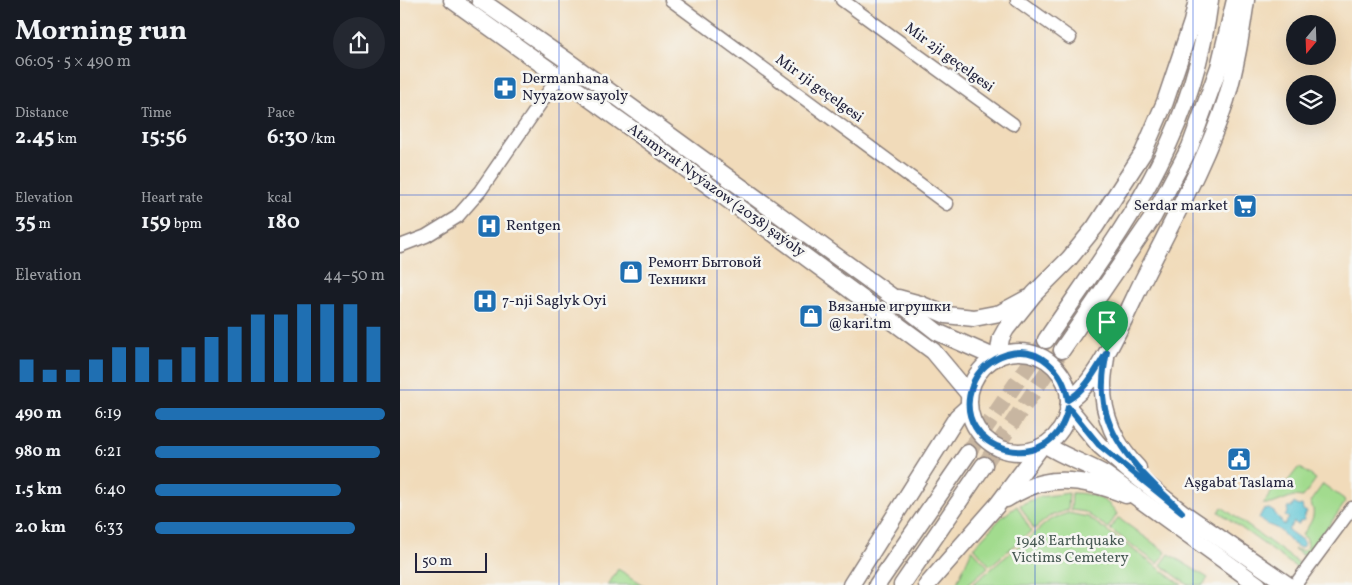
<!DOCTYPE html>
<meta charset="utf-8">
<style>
body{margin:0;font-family:Vollkorn,serif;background:#242831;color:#f1f3f6;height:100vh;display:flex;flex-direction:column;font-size:19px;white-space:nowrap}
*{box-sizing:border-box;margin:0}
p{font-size:16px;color:#9ea1a6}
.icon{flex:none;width:28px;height:28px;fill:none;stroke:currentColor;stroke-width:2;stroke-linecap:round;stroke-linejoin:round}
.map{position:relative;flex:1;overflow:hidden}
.drawer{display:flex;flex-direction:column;background:#171b24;width:400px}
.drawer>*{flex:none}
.needle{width:32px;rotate:199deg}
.buttons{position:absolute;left:886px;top:15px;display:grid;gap:10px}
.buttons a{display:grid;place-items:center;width:50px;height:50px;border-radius:50%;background:#171b24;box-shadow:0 5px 20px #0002;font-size:25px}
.scale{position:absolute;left:15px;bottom:12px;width:72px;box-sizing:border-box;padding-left:5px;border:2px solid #22223b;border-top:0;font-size:14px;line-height:18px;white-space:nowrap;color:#22223b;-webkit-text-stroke:4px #f6f6f2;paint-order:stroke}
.pin{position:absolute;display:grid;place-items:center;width:42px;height:42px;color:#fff;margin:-51px -21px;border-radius:50% 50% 50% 0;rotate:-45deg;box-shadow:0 0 5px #0007}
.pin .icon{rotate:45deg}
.round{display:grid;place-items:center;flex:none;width:52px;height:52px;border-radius:26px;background:#242831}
.head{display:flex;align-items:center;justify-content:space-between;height:85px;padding:0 15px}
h1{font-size:28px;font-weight:700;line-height:38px}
.metrics{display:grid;grid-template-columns:repeat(3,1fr);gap:8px;height:85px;padding:5px 15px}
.metrics div{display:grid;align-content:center}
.metrics b{font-size:21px;font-weight:700}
.metrics small{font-size:14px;font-weight:400}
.metrics p{font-size:14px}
.chart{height:140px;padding:10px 15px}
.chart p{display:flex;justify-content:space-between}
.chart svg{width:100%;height:90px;margin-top:5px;stroke:#1f6fb2;stroke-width:6}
ul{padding:0 15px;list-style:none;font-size:16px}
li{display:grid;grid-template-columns:80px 60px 1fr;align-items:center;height:38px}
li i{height:12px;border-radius:6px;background:#1f6fb2}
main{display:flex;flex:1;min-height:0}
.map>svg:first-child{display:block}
</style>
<main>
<section class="drawer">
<div class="head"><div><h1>Morning run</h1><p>06:05 · 5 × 490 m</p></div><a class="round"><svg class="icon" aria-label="share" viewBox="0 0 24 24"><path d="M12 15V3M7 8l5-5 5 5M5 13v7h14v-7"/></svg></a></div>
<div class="metrics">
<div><p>Distance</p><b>2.45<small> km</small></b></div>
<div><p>Time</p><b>15:56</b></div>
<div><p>Pace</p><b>6:30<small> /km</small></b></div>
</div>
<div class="metrics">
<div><p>Elevation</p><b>35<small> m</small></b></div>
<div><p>Heart rate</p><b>159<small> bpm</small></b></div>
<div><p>kcal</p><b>180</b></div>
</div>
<div class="chart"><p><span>Elevation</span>44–50 m</p>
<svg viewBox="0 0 160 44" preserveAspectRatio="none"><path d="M5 44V33M15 44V38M25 44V38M35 44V33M45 44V27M55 44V27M65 44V33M75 44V27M85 44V22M95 44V17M105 44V11M115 44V11M125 44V6M135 44V6M145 44V6M155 44V17"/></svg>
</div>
<ul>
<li><b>490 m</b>6:19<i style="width:100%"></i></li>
<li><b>980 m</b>6:21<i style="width:98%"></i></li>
<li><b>1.5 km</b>6:40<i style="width:81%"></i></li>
<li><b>2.0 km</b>6:33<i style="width:87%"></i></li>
</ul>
</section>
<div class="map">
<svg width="952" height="585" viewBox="0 0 952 585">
<rect width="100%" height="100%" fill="#f6f6f2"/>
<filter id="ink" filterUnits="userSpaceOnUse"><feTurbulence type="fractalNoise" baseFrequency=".02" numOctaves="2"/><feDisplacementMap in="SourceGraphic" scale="10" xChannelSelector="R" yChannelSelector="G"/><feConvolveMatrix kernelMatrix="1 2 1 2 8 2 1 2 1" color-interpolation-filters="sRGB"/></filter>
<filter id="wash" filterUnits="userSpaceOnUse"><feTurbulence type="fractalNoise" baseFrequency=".0096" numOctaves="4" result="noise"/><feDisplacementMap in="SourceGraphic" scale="20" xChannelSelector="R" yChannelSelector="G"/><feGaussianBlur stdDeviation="1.12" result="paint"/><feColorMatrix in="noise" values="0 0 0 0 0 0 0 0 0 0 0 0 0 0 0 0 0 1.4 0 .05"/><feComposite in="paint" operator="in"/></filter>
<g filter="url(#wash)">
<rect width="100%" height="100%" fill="#f1dbba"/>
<g fill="#a2db8e" stroke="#627e64">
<path d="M 898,468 L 902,469 L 916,479 L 903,497 L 893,496 L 872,504 L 863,504 L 874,489 L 884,486 Z"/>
<path d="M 923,484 L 944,499 L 945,503 L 909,553 L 904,556 L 894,549 L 903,551 L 908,546 L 907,539 L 902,535 C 910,524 918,515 910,502 Z"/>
<path d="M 669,493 L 668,510 L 650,516 L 634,529 L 620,505 L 639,497 Z"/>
<path d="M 672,493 C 690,493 708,498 717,514 L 708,528 L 685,512 L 671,510 Z"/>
<path d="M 617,506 L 631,531 L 590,566 L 574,547 L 602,517 Z"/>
<path d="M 822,507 L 900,564 L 897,568 L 819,512 Z"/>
<path d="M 668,513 L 688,517 L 782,585 L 572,585 L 651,519 Z"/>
<path d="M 719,517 L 721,520 L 766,552 L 758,564 L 710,529 Z"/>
<path d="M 572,549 L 588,567 L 567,585 L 556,585 Z"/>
<path d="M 769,554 L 808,578 L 803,585 L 788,585 L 761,565 Z"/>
<path d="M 218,569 L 244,585 L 208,585 Z"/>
</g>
<path fill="#58c3d3" stroke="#3d7287" d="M 894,503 L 898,506 L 902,505 L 903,510 L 907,512 L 904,516 L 905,520 L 900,521 L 898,525 L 894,522 L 888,530 L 903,541 L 904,545 L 901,548 C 891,545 887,536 879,530 C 873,525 864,526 859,518 L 863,510 L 869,509 L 874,512 L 884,525 L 889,518 L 885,516 L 888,512 L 887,508 L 892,507 Z"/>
</g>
<g filter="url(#ink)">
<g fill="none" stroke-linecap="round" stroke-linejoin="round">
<g stroke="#c8b6a1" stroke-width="16" stroke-dasharray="16 8" stroke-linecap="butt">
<path d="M 568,453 L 646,340"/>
<path d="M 584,465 L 662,350"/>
</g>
<g stroke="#8a7e7a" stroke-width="15">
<g id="minor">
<path d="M 271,0 L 547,204"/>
<path d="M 442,0 L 613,124"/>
<path d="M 617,0 L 670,38"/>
<path d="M 0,246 L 26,236 L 57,217 L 80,191 L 169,62"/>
<path d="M 895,585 L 952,508"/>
</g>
</g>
<g stroke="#8a7e7a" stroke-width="19">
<g id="major">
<path d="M 52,0 L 243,137 L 533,351 L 569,394"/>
<path d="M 80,0 L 169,62 L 491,296 L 537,332 L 596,358"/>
<path d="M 498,298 L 520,304 L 546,315 L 574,318 L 600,313 L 626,299"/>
<path d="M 646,340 C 685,282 728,226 759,164 C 785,113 803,56 810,0"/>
<path d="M 662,350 L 753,217 L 790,147 L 819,67 L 835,0"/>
<circle cx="619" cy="402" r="50"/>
<path d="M 598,357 L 601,338 L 606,329 L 634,294 L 669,259 L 695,227 L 743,153 L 765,102 L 792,22 L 797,0"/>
<path d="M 706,357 C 705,366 703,375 703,384 C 702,415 716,446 738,468"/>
<path d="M 669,400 C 699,382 728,309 745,276 C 774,218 806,161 826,100 C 836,67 841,34 846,0"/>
<path d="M 668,407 L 699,445 L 728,470 L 782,512 L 888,585"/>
<path d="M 646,445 C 664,457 687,464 706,475 L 858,585"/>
<path d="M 606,499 C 618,492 629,486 642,483 C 669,477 701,485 726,495"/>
<path d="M 451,585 L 557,417 L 569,406"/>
<path d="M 477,585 L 568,453"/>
<path d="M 502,585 L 584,465"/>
<path d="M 527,585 L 598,504 L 641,447"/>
</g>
</g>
<use href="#minor" stroke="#fff" stroke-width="12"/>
<use href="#major" stroke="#fff" stroke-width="16"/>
</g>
</g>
<g fill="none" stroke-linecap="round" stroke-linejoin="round" filter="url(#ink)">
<g stroke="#fff" stroke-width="10">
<path id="route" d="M 707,352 C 705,362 703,372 703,382 C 699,439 746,476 782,512 L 699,445 L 668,407 C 653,483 549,451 572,386 C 577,370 591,359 607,354 C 639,345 664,371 668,400 C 687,389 696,369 707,352 Z"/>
</g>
<use href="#route" stroke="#1f6fb2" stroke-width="6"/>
</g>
<path fill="none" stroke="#1d4ed8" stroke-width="1" stroke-opacity="0.55" d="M 159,0 L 159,585M 317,0 L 317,585M 476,0 L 476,585M 635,0 L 635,585M 793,0 L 793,585M 0,195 L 952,195M 0,390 L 952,390"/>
<defs>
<g id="pharmacy-square" transform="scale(1.25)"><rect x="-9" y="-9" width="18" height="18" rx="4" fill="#1f6fb2" stroke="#f6f6f2"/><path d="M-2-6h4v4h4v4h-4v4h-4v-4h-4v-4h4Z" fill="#fff"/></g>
<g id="supermarket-square" transform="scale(1.25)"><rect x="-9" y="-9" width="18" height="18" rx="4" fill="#1f6fb2" stroke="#f6f6f2"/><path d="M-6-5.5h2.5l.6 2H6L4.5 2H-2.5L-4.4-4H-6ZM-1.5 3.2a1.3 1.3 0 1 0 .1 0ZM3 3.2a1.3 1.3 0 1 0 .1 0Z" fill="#fff"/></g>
<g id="hospital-square" transform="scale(1.25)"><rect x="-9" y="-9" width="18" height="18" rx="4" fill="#1f6fb2" stroke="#f6f6f2"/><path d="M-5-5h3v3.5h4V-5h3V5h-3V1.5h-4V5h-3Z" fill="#fff"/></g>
<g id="shop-square" transform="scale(1.25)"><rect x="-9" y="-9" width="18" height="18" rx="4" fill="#1f6fb2" stroke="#f6f6f2"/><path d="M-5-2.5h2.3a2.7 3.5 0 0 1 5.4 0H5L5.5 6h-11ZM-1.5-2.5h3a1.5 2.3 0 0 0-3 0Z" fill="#fff"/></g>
<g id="civic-square" transform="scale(1.25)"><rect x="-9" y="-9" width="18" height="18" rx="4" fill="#1f6fb2" stroke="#f6f6f2"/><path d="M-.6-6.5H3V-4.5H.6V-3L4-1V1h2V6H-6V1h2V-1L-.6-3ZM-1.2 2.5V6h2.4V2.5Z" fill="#fff"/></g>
</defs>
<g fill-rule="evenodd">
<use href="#pharmacy-square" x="105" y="88"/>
<use href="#supermarket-square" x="845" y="206"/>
<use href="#hospital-square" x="89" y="226"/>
<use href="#shop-square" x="231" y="272"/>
<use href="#hospital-square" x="85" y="301"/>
<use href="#shop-square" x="411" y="316"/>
<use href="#civic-square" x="839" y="459"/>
</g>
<g text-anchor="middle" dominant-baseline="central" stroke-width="5" stroke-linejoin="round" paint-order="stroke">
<g font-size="15" fill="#22223b" stroke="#f6f6f2">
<text transform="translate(549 58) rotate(36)">Mir 2ji geçelgesi</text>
<text transform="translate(419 89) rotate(36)">Mir 1ji geçelgesi</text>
<text transform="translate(316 191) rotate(36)">Atamyrat Nyýazow (2038) şaýoly</text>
</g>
<g font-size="15" fill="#22223b" stroke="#f6f6f2" text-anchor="start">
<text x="122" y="79">Dermanhana<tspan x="122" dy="17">Nyyazow sayoly</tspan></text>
<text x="828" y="206" text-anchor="end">Serdar market</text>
<text x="106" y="226">Rentgen</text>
<text x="248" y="263">Ремонт Бытовой<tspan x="248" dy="17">Техники</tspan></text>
<text x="102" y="301">7-nji Saglyk Oyi</text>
<text x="428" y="307">Вязаные игрушки<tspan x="428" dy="17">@kari.tm</tspan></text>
<text x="839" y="483" text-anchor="middle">Aşgabat Taslama</text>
</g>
<g font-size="15" fill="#485a54" stroke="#f6f6f2">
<text x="670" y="541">1948 Earthquake<tspan x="670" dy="17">Victims Cemetery</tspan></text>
</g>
</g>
</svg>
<div class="buttons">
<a><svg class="needle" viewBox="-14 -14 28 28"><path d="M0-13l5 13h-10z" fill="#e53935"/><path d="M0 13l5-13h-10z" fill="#9ea1a6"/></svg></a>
<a><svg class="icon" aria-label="layers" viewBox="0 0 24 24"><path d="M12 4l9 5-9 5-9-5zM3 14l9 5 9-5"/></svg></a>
</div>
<div class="scale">50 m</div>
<div class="pin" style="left:707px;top:352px;background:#1e9e55"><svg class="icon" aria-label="arrive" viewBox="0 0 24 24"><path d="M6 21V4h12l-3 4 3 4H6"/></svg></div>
</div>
</main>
